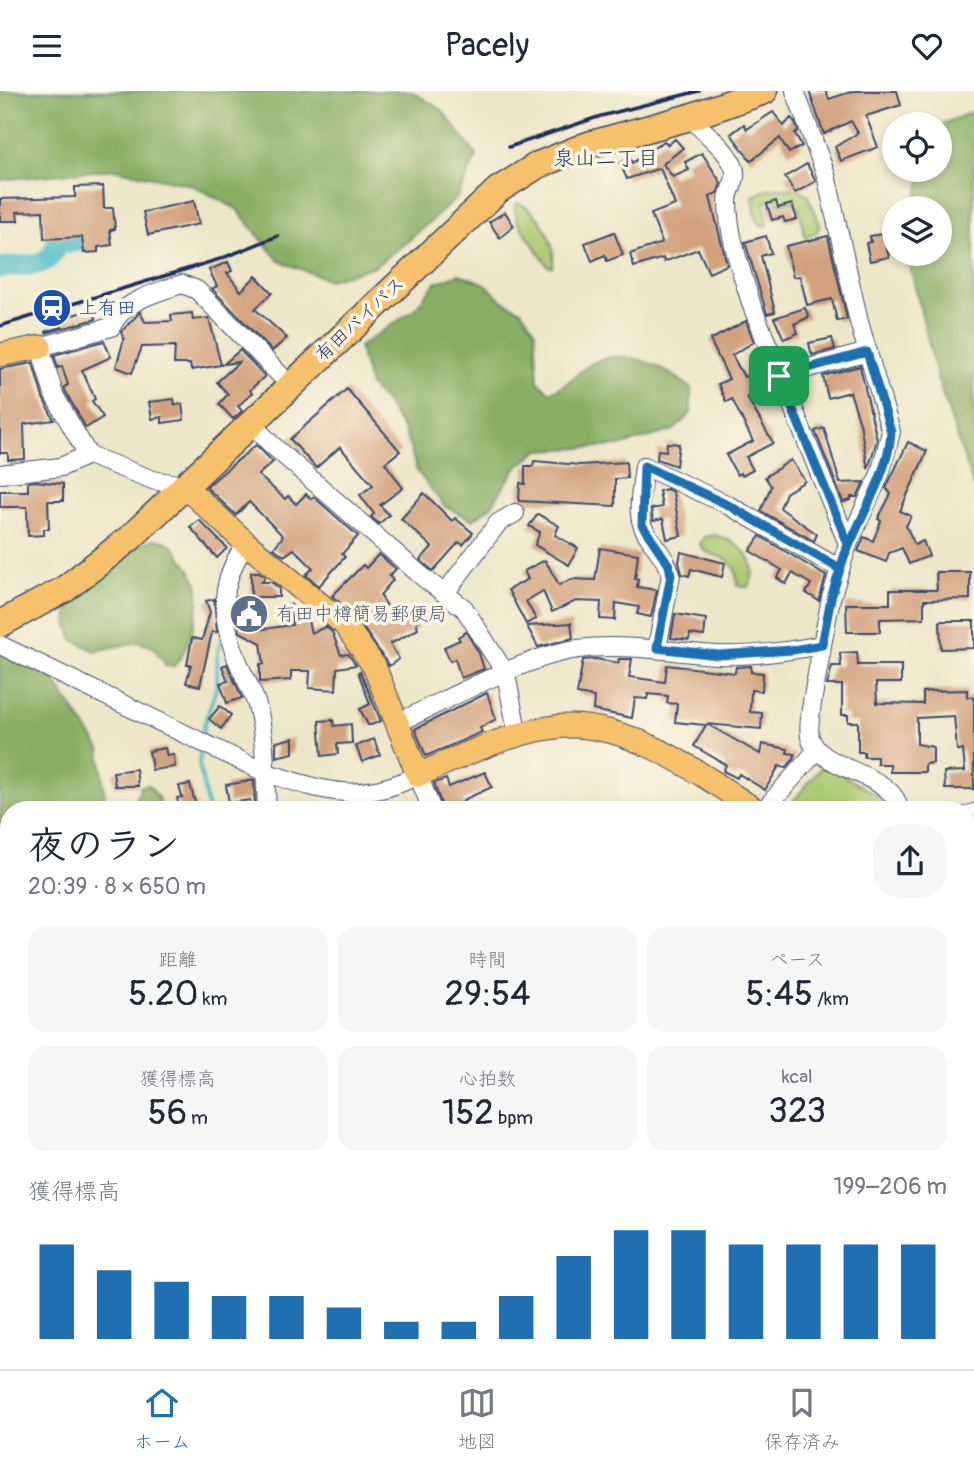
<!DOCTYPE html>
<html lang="ja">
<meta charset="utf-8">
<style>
body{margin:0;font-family:Pangolin,"Klee One",sans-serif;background:#f6f6f7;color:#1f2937;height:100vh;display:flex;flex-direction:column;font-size:26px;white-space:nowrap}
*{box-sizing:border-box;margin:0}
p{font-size:23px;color:#747a83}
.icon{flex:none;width:38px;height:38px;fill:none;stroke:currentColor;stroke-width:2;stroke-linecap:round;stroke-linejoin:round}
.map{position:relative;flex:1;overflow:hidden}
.drawer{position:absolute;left:0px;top:710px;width:975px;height:569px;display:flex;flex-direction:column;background:#fff;border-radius:28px 28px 0 0;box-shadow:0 4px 10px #0003}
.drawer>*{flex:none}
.buttons{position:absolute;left:882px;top:21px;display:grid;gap:14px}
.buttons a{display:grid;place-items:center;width:70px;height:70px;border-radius:50%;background:#fff;box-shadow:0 4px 10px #0003;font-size:35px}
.pin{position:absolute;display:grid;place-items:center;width:60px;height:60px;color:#fff;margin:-30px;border-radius:14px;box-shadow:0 4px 10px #0006}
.round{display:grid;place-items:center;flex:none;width:74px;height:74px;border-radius:28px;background:#f6f6f7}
.head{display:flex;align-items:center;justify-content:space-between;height:119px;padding:0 28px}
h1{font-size:38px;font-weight:600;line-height:52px}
.figures{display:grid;grid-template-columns:repeat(3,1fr);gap:10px;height:119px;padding:7px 28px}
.figures div{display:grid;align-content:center;border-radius:18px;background:#f6f6f7;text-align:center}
.figures b{font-size:35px;font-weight:600}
.figures small{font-size:19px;font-weight:400}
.figures p{font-size:19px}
.chart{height:196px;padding:14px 28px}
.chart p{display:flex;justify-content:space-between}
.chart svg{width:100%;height:126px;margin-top:7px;stroke:#1f6fb2;stroke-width:6}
header{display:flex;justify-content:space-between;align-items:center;height:91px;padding:0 28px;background:#fff;font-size:32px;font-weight:600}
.dock{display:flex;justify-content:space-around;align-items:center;height:98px;border-top:2px solid #e0e1e3;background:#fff;font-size:19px;color:#747a83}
.dock a{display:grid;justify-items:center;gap:4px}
.dock .on{color:#1f6fb2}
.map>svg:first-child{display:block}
</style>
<header><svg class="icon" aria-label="menu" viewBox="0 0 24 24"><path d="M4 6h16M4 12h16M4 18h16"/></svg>Pacely<svg class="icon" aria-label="heart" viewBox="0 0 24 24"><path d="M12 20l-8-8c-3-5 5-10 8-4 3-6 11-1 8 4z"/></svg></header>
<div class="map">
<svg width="974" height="1278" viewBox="0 0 974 1278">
<rect width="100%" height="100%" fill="#fcf5e5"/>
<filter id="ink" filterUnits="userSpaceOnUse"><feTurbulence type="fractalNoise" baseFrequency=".0143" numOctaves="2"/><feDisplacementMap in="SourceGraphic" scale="14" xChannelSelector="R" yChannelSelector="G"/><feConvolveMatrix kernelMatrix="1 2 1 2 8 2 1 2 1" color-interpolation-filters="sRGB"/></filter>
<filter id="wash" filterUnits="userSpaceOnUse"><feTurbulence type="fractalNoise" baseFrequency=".00686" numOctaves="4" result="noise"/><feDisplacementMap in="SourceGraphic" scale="28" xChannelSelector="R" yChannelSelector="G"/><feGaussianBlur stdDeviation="1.57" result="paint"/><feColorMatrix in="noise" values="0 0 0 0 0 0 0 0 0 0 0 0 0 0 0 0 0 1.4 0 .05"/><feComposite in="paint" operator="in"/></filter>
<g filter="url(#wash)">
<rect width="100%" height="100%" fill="#ede6c8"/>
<g fill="#abca72" stroke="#637c68" stroke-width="2">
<path d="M 780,97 L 797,98 L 807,103 L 820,133 L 817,141 L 806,147 C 800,134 804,120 792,110 L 780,114 L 775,107 L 764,112 L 768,134 L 761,135 L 756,127 L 753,105 L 768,98 Z"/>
<path d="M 518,112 C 540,120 558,154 552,176 L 548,175 L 518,131 L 514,116 Z"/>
<path d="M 715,444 C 739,451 763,470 748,496 L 738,495 L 735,477 L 726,468 L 704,460 L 700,453 L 704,446 Z"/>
<path d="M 824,673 L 881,707 L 887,719 L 786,719 Z"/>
</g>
<g fill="#88ae64" stroke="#526e61" stroke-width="2">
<path d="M 0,0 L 411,0 L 442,19 L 477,65 L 457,107 L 408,150 L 375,175 L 329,189 L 279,170 L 237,118 L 192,94 L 114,78 L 0,89 Z"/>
<path d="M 974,20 L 974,397 L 938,290 L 907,163 L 940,163 L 940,117 L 914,117 L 924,79 L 940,79 L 940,34 Z"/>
<path d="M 459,183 L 484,192 L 503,210 L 521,219 L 535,239 L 538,291 L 550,301 C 566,295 574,286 586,276 C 620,252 663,275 691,297 L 691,322 L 674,339 L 619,355 L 539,359 L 515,378 L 492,414 L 473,429 L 445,416 L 417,380 L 405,341 L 386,312 L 370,295 L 359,256 L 414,219 L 435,192 Z"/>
<path d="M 154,448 C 172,450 174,456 183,469 C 188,477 195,484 197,493 C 202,515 189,560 173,576 L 167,575 L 153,556 L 138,551 L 95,560 L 73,549 L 67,531 L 70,510 L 139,454 Z"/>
<path d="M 0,563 L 52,586 L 100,658 L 106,719 L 9,719 L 9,1270 L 300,1270 L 301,1278 L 0,1278 Z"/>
<path d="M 149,694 L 159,708 L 161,719 L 131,719 L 141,695 Z"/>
<path d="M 429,1270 L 623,1270 L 627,1278 L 426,1278 Z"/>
</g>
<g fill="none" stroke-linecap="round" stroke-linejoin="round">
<g stroke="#4ebcc6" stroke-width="3.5">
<path d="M 202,645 C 204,627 212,614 216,597 C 220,578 213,568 222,548"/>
<path d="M 201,656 L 199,673 L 208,719"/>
</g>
<path stroke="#4ebcc6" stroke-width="21" d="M 0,177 C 26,171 48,182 57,152 L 76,151"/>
</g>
<g id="blocks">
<g fill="#d1a07c">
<path d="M 809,0 L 826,0 L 829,8 L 854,0 L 897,0 L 901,14 L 866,25 L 878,56 L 841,70 L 835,56 L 858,42 L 851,30 L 824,43 Z"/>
<path d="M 773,21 L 784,35 L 791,27 L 794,30 L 798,40 L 795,42 L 802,55 L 789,62 L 780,47 L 751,70 L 731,43 L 744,33 L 747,38 Z"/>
<path d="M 675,48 L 683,57 L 663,73 L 673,86 L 689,79 L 685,71 L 702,62 L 721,92 L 718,101 L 710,106 L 727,174 L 709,182 L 698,158 L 664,171 L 663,167 L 634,176 L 630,163 L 662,152 L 651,123 L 675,114 L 660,77 L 627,88 L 620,72 L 630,67 L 632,72 L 664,50 L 668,54 Z"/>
<path d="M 807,73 L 816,90 L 795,102 L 785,86 Z"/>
<path d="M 103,95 L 104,117 L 113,117 L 115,138 L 110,139 L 112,154 L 98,156 L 98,161 L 84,162 L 82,146 L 44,148 L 43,120 L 17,121 L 18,130 L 0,130 L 0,108 L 75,106 L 75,96 Z"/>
<path d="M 194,110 L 199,133 L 148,144 L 143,121 Z"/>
<path d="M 776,110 L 778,117 L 792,113 L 797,128 L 785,131 L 783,126 L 772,129 L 767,113 Z"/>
<path d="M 505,121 L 514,135 L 500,147 L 489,131 Z"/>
<path d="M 614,141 L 623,164 L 607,170 L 605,164 L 592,170 L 585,152 Z"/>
<path d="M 883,143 L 889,166 L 870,170 L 866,152 L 871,151 L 870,145 Z"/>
<path d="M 766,145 L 771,162 L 761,165 L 775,221 L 767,223 L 745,151 Z"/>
<path d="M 828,145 L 847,228 L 837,230 L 832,208 L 807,214 L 800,185 L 793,186 L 786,155 Z"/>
<path d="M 228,171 L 232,180 L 227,182 L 241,200 L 256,185 L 272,202 L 255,218 L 287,247 L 272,260 L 212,198 L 217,195 L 209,179 Z"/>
<path d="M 805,217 L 809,226 L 794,233 L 798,242 L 784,248 L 774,227 Z"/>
<path d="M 93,218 L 96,228 L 46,242 L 46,240 L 62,236 L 59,228 Z"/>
<path d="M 140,221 L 145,231 L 172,230 L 171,224 L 192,222 L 193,229 L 209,227 L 221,274 L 191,279 L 190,273 L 174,273 L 175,255 L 142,256 L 132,282 L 116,276 L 124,248 L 121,241 Z"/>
<path d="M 746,230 L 754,251 L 732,264 L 744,286 L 765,277 L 772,296 L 747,306 L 773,352 L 746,366 L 753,379 L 742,385 L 740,382 L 737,384 L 726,364 L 753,350 L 732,308 L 726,311 L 718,293 L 729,288 L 710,249 Z"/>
<path d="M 832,247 L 835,258 L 812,264 L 809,252 Z"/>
<path d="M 104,250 L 111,266 L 82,279 L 95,308 L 92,310 L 103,326 L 86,337 L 65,300 L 64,296 L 68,294 L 62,275 L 58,277 L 54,264 Z"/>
<path d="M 240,259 L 265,285 L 250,299 L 252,302 L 238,315 L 242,320 L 233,328 L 219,313 L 228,303 L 217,291 L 239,271 L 224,273 Z"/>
<path d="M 33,272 L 43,307 L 54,329 L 24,333 L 25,368 L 8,369 L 8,362 L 0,362 L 0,278 Z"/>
<path d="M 860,275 L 877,349 L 868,378 L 860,332 L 850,301 L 828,307 L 823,285 Z"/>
<path d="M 347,298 L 400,360 L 385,372 L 403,397 L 380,414 L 389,424 L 379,433 L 371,426 L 374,423 L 360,404 L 373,394 L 340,356 L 316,377 L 290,348 Z"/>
<path d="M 174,308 L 175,314 L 182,313 L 184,329 L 162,332 L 162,326 L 152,328 L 149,311 Z"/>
<path d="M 824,337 L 840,392 L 864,391 L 857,406 L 851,406 L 851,409 L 843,411 L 815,340 Z"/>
<path d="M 908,351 L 927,360 L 900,420 L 911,425 L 906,435 L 915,454 L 923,450 L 929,465 L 909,473 L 902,457 L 889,462 L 886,471 L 858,460 L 864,446 L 873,450 L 881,430 L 878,428 L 891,403 L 886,397 Z"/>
<path d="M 667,352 L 679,353 L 676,375 L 657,368 L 658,359 L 666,360 Z"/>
<path d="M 256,354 L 273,371 L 258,384 L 285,408 L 288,405 L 296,413 L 306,403 L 311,408 L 314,406 L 358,445 L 342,463 L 345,466 L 319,495 L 306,484 L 313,477 L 294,458 L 284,465 L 274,457 L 283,445 L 249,411 L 236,424 L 206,396 Z"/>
<path d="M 791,369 L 805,390 L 786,402 L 780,417 L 817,443 L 814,450 L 761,420 L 771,395 L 765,386 Z"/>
<path d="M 534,370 L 580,374 L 626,371 L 627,387 L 615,388 L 615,415 L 519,410 L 520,392 L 525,393 L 525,375 L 533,375 Z"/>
<path d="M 35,390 L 63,393 L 63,410 L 48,410 L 49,438 L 44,438 L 44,444 L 28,445 L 27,416 L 0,416 L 0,400 L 28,400 L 28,391 Z"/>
<path d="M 667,398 L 673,401 L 681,445 L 667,448 L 663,428 L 653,430 L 651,418 L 662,416 L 659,400 Z"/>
<path d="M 424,402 L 452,430 L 455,427 L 473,442 L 463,454 L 459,451 L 433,480 L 420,469 L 432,456 L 401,428 Z"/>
<path d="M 538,423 L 559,435 L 555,444 L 578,457 L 569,474 L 535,454 L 540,441 L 529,435 Z"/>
<path d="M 199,429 L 227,457 L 217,467 L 190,436 Z"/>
<path d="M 760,445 L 826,485 L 819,510 L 806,502 L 811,493 L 792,482 L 786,493 L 777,487 L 782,479 L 750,460 Z"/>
<path d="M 600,457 L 638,463 L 635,488 L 638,488 L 637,496 L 657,499 L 651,526 L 637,523 L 639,516 L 616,512 L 615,529 L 600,528 L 601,511 L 576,510 L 552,521 L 543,500 L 526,510 L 536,528 L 526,533 L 508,499 L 528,488 L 524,480 L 545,469 L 559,494 L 572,488 L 595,489 Z"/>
<path d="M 681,461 L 725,472 L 722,486 L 691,478 L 689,485 L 682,483 L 679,471 Z"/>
<path d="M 379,463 L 396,478 L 389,485 L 393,489 L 380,504 L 391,521 L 414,517 L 418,538 L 390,553 L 399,568 L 389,575 L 356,526 L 332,505 L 363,474 L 366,477 Z"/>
<path d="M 251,481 L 259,481 L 265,486 L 261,491 L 271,491 L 279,497 L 279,506 L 251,506 Z"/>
<path d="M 936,481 L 970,481 L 970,508 L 924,509 L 924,527 L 880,528 L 880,541 L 847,541 L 846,513 L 890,513 L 890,499 L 937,499 Z"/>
<path d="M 214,508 L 217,541 L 212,541 L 200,595 L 186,592 L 191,574 L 187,574 L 192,547 L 202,549 L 210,521 L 206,510 Z"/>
<path d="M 291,514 L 308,530 L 311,542 L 326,536 L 332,541 L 341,564 L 348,563 L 356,574 L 337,577 L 336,599 L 309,597 L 310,580 L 291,580 L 291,589 L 260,591 L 260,573 L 264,573 L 261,552 L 240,541 L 239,537 L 251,516 L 265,524 L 257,539 L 292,534 Z"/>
<path d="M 675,523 L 706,528 L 704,545 L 690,543 L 689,549 L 671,547 Z"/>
<path d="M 940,530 L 974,530 L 974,557 L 941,558 Z"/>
<path d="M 571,532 L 573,547 L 538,556 L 527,535 Z"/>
<path d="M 466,541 L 479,562 L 484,578 L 461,587 L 455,568 L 450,570 L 444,556 L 460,549 L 458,546 Z"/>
<path d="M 857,561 L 858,574 L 901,574 L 901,592 L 876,592 L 877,612 L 923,613 L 923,601 L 931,600 L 967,599 L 967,606 L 974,606 L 974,698 L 945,698 L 944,681 L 965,680 L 963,659 L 957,659 L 954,625 L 917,627 L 917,653 L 933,656 L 933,672 L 925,673 L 925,681 L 890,681 L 890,673 L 877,673 L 877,666 L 864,666 L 864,661 L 858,661 L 858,631 L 848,631 L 848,624 L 842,624 L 842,594 L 827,594 L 832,575 L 841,575 L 840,562 Z"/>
<path d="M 596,568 L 618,572 L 619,568 L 632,568 L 629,586 L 665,591 L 667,574 L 735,582 L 736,576 L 751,575 L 751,581 L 763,582 L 762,600 L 751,599 L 750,621 L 762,622 L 761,638 L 707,633 L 760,663 L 762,653 L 788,658 L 787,662 L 795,663 L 794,668 L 786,677 L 779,675 L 765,699 L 739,683 L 737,687 L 723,680 L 726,674 L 694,655 L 706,634 L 675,631 L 677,613 L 667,612 L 668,605 L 648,603 L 647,608 L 635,607 L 632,627 L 593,619 L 594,606 L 577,603 L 583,569 Z"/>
<path d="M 227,573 L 242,607 L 227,612 L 220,592 L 228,590 L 222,575 Z"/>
<path d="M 360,580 L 381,630 L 371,634 L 368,634 L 360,618 L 370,613 L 358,581 Z"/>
<path d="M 487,602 L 496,628 L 480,637 L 482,641 L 426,665 L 415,638 Z"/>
<path d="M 220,615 L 231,624 L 221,638 L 209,628 Z"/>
<path d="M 333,629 L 334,635 L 351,633 L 352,652 L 337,653 L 338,663 L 322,665 L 319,630 Z"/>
<path d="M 293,647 L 293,662 L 276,666 L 276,651 Z"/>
<path d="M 374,648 L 380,664 L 362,671 L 356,655 Z"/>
<path d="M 165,657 L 167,665 L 174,664 L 175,676 L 152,679 L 149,660 Z"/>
<path d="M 136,678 L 138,695 L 115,695 L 113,681 Z"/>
<path d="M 485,681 L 492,696 L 463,709 L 466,719 L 443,719 L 434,692 L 446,688 L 449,696 Z"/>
<path d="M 254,689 L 255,713 L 251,714 L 250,709 L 229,712 L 226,694 Z"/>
<path d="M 190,693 L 197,719 L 180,719 L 177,707 L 182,706 L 179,695 Z"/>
</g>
</g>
</g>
<g filter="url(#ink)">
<use href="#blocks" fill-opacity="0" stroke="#3a4a6e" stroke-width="2"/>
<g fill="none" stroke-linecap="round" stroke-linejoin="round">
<g stroke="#3a4a6e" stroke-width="20">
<g id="minor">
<path d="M 795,0 L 826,84 L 859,231 L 891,341 L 880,383 L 848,453 L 831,507 L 822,554"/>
<path d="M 690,26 C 704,42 724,55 733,74 C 740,89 728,97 728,110 C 728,145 742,182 752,215 L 848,453"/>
<path d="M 779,285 L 868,261"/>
<path d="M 250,331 L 271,353 L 425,488 L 464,517 L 506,583 L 518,645"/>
<path d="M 88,364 L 54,304 L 40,256 L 111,236 C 122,210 157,201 182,193 L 197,199 L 290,294"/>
<path d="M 0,383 L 61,376 L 88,364 L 153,389 L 183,394"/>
<path d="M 246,452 C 216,496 221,531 241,578 C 247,591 255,605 258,618 C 266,650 265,687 267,719"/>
<path d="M 445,502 L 498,432 L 515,422"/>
<path d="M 0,554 L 264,681 C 324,700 359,714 418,684 L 432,719"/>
<path d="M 657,557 L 671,484 C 666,465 651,453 643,436 C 636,419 642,394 644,375 L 728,414 L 840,478"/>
<path d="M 397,632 C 445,610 528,564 578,558 C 625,552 671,561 716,564 C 750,566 789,560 822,554 C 820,573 806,630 810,646 C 818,680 895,681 899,719"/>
<path d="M 764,719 L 817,659"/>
<path d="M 966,725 L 974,722"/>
<path d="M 966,762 L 974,776"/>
<path d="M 966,828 L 974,826"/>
<path d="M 966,905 L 974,902"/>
<path d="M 966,979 L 974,976"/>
<path d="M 745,1270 L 760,1278"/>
<path d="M 950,1270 L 952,1278"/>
<path d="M 338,1278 L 339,1270"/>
</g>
</g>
<g stroke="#3a4a6e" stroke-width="25">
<g id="major">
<path d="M 0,264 L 40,256"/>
<path d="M 183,394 L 246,452 L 345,534 L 374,575 L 418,684 C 462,665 508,642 555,636 C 625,627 700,682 755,719"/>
<path d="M 966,1072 L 974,1076"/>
<path d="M 966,1205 L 974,1197"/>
<path d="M 966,1224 L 974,1226"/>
</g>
</g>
<g stroke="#3a4a6e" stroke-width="29">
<path id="highway" d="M 0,533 L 65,498 L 130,447 L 498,99 L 538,74 L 588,54 L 690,26 L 764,0"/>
</g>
<use href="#minor" stroke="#fff" stroke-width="18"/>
<use href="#major" stroke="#f7c06b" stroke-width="23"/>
<use href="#highway" stroke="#f7c06b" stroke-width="26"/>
<g stroke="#1b2f5e" stroke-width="3.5">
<path d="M 509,56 L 601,25 L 699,0"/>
<path d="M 0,235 L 220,168 L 278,145"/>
</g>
</g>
</g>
<g fill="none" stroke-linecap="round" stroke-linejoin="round" filter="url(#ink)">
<g stroke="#fff" stroke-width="14">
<path id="route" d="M 779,285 L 848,453 L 831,507 L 822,554 L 793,559 L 718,564 L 657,557 L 671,484 L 669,474 L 642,434 L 644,375 L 728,414 L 840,478 C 854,435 889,385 891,341 L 867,261 L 779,285"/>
</g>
<use href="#route" stroke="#1f6fb2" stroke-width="9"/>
</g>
<defs>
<g id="station-disc" transform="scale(2.0125)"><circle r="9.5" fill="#1a4fb4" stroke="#fcf5e5"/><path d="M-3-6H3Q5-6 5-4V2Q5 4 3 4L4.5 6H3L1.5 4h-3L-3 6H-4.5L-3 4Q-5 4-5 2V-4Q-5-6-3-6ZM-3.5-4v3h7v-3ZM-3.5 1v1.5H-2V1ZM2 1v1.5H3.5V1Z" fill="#fff"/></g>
<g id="civic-disc" transform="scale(2.0125)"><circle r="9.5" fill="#5c6f8a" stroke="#fcf5e5"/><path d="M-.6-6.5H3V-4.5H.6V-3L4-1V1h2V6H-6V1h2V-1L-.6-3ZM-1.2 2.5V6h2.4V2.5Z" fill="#fff"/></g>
</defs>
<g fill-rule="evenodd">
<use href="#station-disc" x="52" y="217"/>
<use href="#civic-disc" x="249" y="523"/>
</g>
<g text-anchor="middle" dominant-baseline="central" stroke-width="7" stroke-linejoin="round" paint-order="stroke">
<g font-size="19" fill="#164399" stroke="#fcf5e5" text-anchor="start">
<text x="79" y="217">上有田</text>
</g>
<g font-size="19" fill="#1b2f5e" stroke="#fcf5e5">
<text transform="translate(360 228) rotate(-43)">有田バイパス</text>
</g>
<g font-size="19" fill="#4e5e75" stroke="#fcf5e5" text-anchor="start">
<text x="276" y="523">有田中樽簡易郵便局</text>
</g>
<g font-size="21" fill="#1b2f5e" stroke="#fcf5e5">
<text x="606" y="67">泉山二丁目</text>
</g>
</g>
</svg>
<div class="buttons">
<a><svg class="icon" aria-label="locate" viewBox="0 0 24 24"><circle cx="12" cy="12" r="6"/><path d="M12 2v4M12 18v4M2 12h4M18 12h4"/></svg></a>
<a><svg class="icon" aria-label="layers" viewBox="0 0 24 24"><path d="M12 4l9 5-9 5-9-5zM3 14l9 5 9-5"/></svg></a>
</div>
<div class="pin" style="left:779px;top:285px;background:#1e9e55"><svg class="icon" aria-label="arrive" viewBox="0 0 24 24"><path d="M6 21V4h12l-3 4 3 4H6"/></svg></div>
<section class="drawer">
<div class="head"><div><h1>夜のラン</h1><p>20:39 · 8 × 650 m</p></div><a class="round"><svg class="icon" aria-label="share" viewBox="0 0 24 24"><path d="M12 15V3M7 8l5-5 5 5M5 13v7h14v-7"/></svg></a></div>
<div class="figures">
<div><p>距離</p><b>5.20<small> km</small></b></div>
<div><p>時間</p><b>29:54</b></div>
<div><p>ペース</p><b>5:45<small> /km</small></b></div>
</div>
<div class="figures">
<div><p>獲得標高</p><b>56<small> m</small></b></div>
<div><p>心拍数</p><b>152<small> bpm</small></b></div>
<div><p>kcal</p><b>323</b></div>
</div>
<div class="chart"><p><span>獲得標高</span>199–206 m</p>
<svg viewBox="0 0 160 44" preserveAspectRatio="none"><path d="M5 44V11M15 44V20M25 44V24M35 44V29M45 44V29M55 44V33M65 44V38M75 44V38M85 44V29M95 44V15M105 44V6M115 44V6M125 44V11M135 44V11M145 44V11M155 44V11"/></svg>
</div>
</section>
</div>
<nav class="dock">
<a class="on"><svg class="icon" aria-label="home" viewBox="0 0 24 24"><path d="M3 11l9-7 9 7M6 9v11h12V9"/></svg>ホーム</a>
<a><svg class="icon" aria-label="map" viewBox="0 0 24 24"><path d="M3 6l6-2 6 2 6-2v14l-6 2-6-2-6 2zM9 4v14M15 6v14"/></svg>地図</a>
<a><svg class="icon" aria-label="saved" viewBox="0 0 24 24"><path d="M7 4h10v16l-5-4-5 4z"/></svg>保存済み</a>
</nav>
